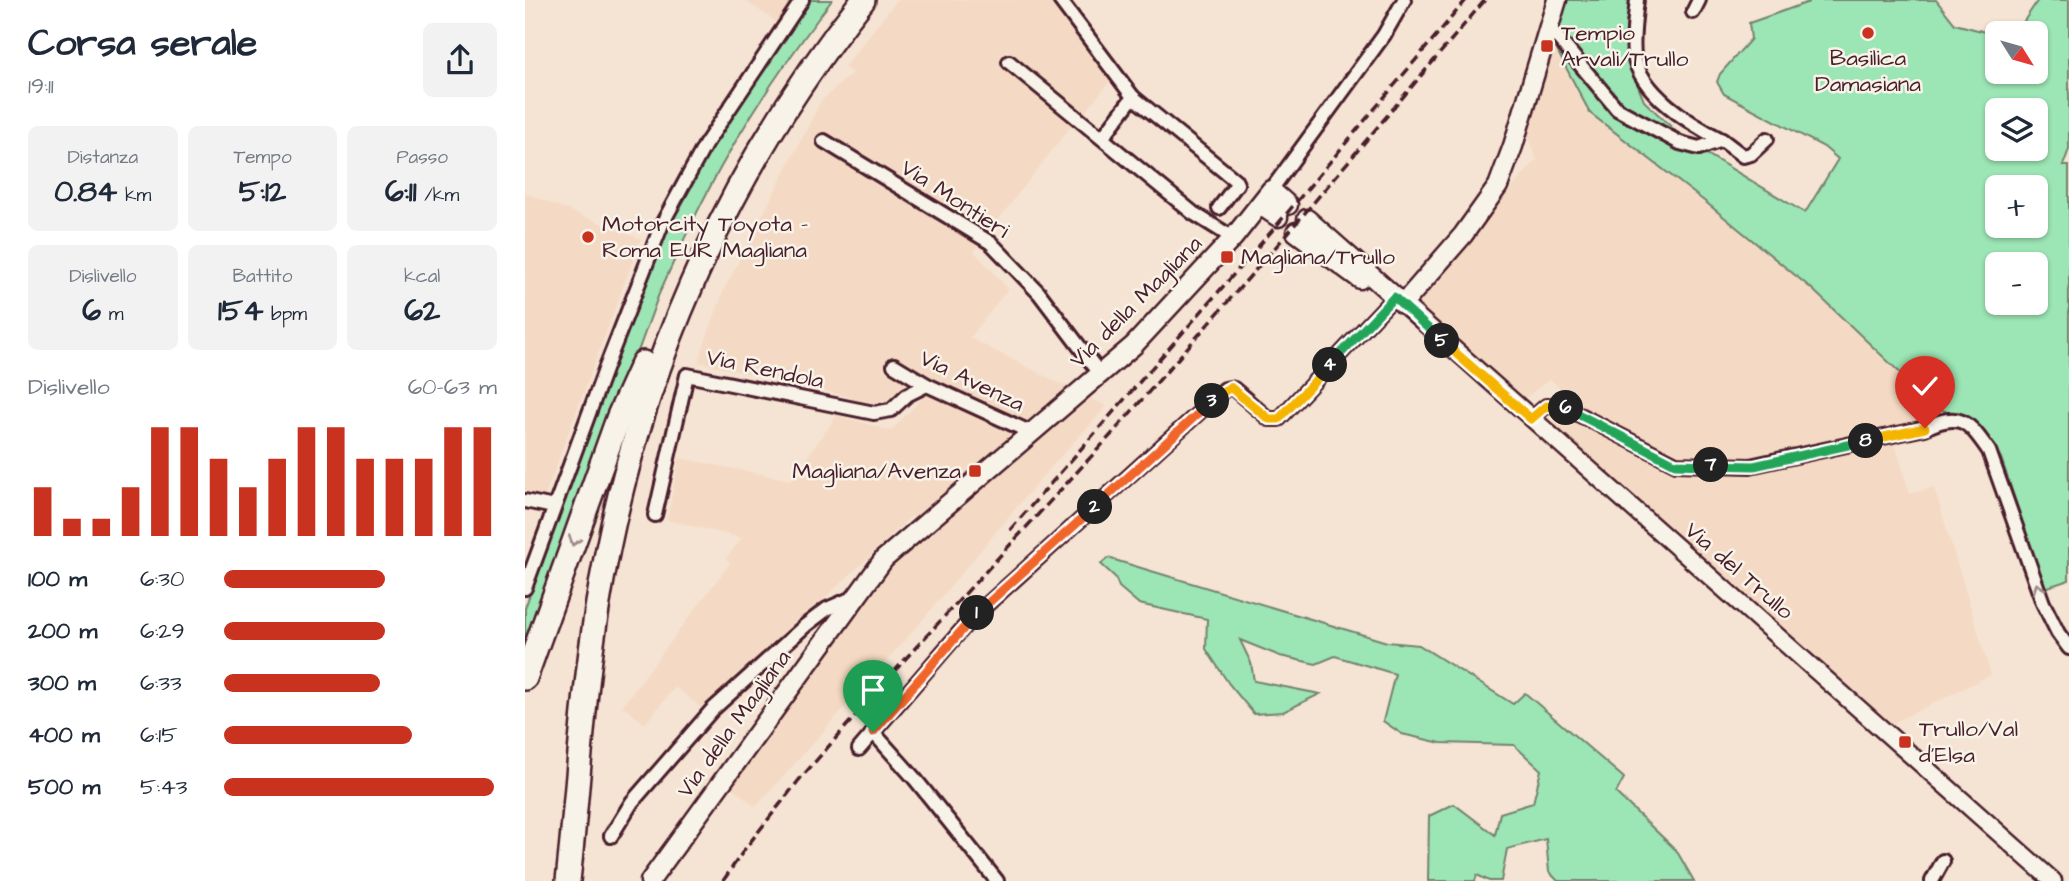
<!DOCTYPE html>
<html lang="it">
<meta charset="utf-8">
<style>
body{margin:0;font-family:"Architects Daughter",sans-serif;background:#f2f2f3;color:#1f2937;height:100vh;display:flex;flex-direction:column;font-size:26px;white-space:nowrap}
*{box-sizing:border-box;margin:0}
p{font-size:23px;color:#747a83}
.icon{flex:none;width:38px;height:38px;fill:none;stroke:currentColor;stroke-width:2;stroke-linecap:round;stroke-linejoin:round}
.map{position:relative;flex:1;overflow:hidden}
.side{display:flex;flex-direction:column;background:#fff;width:525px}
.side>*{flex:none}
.needle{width:46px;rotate:127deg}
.tools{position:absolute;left:1460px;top:21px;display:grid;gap:14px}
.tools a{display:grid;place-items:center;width:63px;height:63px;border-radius:10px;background:#fff;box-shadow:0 2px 5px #0004;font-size:35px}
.pin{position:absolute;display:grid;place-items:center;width:60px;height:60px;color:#fff;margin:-72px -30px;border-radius:50% 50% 50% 0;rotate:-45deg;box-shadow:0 0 7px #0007}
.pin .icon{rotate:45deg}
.km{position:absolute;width:35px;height:35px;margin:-18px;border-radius:50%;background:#222;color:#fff;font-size:19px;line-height:35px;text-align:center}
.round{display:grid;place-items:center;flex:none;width:74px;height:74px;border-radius:10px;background:#f2f2f3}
.summary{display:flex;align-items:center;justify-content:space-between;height:119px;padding:0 28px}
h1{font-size:38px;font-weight:700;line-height:52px}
.figures{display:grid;grid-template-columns:repeat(3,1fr);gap:10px;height:119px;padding:7px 28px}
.figures div{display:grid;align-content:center;border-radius:10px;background:#f2f2f3;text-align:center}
.figures b{font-size:30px;font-weight:700}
.figures small{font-size:19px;font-weight:400}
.figures p{font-size:19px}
.chart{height:196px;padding:14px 28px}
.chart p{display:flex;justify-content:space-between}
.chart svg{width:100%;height:126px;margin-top:7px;stroke:#c8321e;stroke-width:6}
ul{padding:0 28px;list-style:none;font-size:23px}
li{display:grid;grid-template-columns:112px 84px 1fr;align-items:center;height:52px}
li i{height:18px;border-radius:9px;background:#c8321e}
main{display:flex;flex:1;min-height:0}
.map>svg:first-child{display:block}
</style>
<main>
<section class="side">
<div class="summary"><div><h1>Corsa serale</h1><p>19:11</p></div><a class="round"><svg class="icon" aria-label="share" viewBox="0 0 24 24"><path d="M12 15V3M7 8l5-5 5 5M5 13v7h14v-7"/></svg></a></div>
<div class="figures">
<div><p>Distanza</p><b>0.84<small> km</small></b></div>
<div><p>Tempo</p><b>5:12</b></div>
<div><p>Passo</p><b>6:11<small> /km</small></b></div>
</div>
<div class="figures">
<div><p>Dislivello</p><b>6<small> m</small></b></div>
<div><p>Battito</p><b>154<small> bpm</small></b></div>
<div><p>kcal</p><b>62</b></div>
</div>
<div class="chart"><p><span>Dislivello</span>60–63 m</p>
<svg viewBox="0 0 160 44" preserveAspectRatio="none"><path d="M5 44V27M15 44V38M25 44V38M35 44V27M45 44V6M55 44V6M65 44V17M75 44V27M85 44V17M95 44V6M105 44V6M115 44V17M125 44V17M135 44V17M145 44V6M155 44V6"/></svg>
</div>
<ul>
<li><b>100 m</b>6:30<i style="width:59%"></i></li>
<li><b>200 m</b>6:29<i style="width:59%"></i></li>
<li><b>300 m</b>6:33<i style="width:57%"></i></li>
<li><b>400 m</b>6:15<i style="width:69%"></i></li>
<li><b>500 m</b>5:43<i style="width:99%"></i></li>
</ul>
</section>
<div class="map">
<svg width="1544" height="881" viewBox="0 0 1544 881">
<rect width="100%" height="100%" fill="#f5e4d3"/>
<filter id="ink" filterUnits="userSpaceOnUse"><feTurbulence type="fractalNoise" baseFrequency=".0143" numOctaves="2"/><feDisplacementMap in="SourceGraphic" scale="14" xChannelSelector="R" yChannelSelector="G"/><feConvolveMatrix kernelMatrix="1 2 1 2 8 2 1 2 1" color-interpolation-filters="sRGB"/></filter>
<g filter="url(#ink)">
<g fill="#f4dac4">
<path d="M 219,0 L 269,0 L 252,22 Z"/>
<path d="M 372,0 L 524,0 L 586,80 L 558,115 L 481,51 L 474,59 L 547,125 L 449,251 L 483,289 L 445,338 L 546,389 L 504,425 L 410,381 L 366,356 L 358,369 L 384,381 L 364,407 L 333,403 L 325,397 L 173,362 L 198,292 L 296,101 L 327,73 L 319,67 Z"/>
<path d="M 1027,41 L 1183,204 L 1287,289 L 1412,408 L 1409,417 L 1220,459 L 1149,456 L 1066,418 L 1025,379 L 996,401 L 887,303 L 1012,159 L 999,130 Z"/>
<path d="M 0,193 L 116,239 L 19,499 L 0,495 Z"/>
<path d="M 406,395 L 495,430 L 391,519 L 386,516 L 341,560 L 179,710 L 150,687 L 120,724 L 97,706 L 205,563 L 201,558 L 217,538 L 142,520 L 154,458 L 266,480 L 312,415 L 366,431 L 398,397 Z"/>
<path d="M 562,397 L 582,406 L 517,477 L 396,622 L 231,807 L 203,784 L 375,553 Z"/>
<path d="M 1037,410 L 1151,467 L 1223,471 L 1369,440 L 1385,494 L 1409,487 L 1466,675 L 1364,725 L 1028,427 L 1028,421 Z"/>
</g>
<g fill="#9ce5b4" stroke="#738270" stroke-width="2" fill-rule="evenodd">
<path d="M 285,0 L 307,0 C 270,49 235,98 205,151 C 178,197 156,245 134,294 L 0,661 L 0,608 L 99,337 L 148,214 L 170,173 L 209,109 Z"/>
<path d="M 1038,0 L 1106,0 L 1101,22 L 1104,64 L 1119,101 L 1162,142 L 1280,213 L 1313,159 L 1299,147 L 1199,94 L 1192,82 L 1195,74 L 1226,39 L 1224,23 L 1284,2 L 1284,0 L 1411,0 L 1430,24 L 1472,35 L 1472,72 L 1510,72 L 1510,33 L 1491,33 L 1513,0 L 1544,0 L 1544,149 L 1538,166 L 1544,166 L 1544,580 L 1520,588 L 1476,458 L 1460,432 L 1448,422 L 1412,408 L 1287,289 L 1183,204 L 1065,113 L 1027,41 ZM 1472,110 L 1510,110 L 1510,149 L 1472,149 ZM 1472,187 L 1510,187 L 1510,226 L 1472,226 ZM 1472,264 L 1510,264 L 1510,303 L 1472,303 Z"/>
<path d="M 583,558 L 862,642 L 894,645 L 988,704 L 1000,693 L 1099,778 L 1091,793 L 1151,850 L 1169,881 L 1033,881 L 1024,872 L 1021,839 L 982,849 L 976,881 L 964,881 L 952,875 L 950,881 L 903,881 L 904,816 L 929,804 L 970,835 L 975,813 L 1008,803 L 1016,770 L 989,745 L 916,743 L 877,734 L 858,721 L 870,674 L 810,656 L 791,664 L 755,656 L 715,640 L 726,663 L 729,681 L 795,694 L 758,712 L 729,714 L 704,684 L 681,649 L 682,619 L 614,604 L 594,587 L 590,577 L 576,564 Z"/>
</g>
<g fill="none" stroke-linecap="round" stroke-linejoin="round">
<g stroke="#4a1f2b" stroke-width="18">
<g id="minor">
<path d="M 535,0 L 608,97 L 578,137"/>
<path d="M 1168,12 L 1174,0"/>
<path d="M 1024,27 L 1092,109 L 1155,143 L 1174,148 L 1197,140 C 1165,124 1115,93 1109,55 C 1107,37 1110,18 1112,0"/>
<path d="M 484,62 L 668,213 L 708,238"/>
<path d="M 608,97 L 710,180 L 712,184 L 694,208"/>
<path d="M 1197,140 L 1218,156 L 1226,154 L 1242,139"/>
<path d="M 299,141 L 466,243 L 514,293 L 576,375"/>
<path d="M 746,190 L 859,35 L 879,0"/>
<path d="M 369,365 L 402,385 L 507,433"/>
<path d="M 1006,419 L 1021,406 L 1039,407 L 1151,464 L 1225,466 L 1400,428 C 1435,411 1443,421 1464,451 L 1518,603 L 1533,633 L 1544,648"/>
<path d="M 0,501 L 29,507"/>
<path d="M 130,515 L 162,375 L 349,413 L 366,410 L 382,395 L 402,385"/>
<path d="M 0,588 L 81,367 L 137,224 L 180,145 L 277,0"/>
<path d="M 348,732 L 390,779 L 472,881"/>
<path d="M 334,749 L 446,619 L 700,389 L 705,388 L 709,389 L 744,419 L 754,419 L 869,297"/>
<path d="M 86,836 L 107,802 L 187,710 L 281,625 L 302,609 L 332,596"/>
<path d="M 1407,881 L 1418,861"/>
</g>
</g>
<g stroke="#4a1f2b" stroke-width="21">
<path id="tertiary" d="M 878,304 L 1528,881"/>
</g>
<g stroke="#4a1f2b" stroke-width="23">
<g id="secondary">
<path d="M 735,205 L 753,217"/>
<path d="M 782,219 L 878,304 L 938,235 L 973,186 L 988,146 L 1032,0"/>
<path d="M 771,232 L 835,279"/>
<path d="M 125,881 L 359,559 L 609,345 L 708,238 L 746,190 L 763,205"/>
</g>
</g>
<g stroke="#4a1f2b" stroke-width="28">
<g id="motorway">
<path d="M 0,678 L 94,416 L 118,363"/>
<path d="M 43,881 C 53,788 58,694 73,603 C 109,381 199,175 338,0"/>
</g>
</g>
<use href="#minor" stroke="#f7f3e8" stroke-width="12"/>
<use href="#tertiary" stroke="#f7f3e8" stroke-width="16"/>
<use href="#secondary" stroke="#f7f3e8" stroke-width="18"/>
<use href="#motorway" stroke="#f7f3e8" stroke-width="23"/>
<g stroke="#4a1f2b" stroke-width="3.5" stroke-dasharray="10 5" stroke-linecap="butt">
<path d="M 485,530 L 752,225 L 941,0"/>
<path d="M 198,881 L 219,850 L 274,780 L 383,656 L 586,435 L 762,234 L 960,0"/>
</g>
</g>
<defs><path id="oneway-chevron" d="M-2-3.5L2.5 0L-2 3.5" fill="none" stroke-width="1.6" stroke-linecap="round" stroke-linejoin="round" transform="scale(1.75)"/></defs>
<g stroke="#a0898a">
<use href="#oneway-chevron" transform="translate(49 541) rotate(109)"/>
<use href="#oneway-chevron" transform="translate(1513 588) rotate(-110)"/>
</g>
</g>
<g fill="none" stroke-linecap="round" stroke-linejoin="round" filter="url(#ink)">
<g stroke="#fff" stroke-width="14">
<path id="split-1" d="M 348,732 L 452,613"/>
</g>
<g stroke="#fff" stroke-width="14">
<path id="split-2" d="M 452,613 L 570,507"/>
</g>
<g stroke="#fff" stroke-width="14">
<path id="split-3" d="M 570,507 L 687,401"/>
</g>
<g stroke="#fff" stroke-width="14">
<path id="split-4" d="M 687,401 L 705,387 L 744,419 L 754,419 L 805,365"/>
</g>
<g stroke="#fff" stroke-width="14">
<path id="split-5" d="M 805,365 L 869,297 L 917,341"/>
</g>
<g stroke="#fff" stroke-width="14">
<path id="split-6" d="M 917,341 L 1006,419 L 1021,406 L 1041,408"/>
</g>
<g stroke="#fff" stroke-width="14">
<path id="split-7" d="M 1041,408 L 1150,464 L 1186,465"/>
</g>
<g stroke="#fff" stroke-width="14">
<path id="split-8" d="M 1186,465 L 1229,466 L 1341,441"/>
</g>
<g stroke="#fff" stroke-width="14">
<path id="split-9" d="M 1341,441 L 1400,428"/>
</g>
<use href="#split-1" stroke="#f0652b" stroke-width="9"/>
<use href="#split-2" stroke="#f0652b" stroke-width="9"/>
<use href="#split-3" stroke="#f0652b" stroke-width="9"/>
<use href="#split-4" stroke="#f5b400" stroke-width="9"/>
<use href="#split-5" stroke="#22a559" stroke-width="9"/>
<use href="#split-6" stroke="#f5b400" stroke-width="9"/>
<use href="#split-7" stroke="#22a559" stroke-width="9"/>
<use href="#split-8" stroke="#22a559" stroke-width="9"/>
<use href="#split-9" stroke="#f5b400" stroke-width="9"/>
</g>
<g fill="#c8321e" stroke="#f7f3e8" stroke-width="2.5">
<circle cx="1343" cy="33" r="7"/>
<rect x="1015" y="39" width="14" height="14" rx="3.5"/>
<circle cx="63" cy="237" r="7"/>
<rect x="695" y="250" width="14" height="14" rx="3.5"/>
<rect x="443" y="464" width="14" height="14" rx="3.5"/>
<rect x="1373" y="735" width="14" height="14" rx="3.5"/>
</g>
<g text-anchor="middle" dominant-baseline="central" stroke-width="5" stroke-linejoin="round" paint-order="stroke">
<g font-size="23" fill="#4a1f2b" stroke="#f7f3e8" text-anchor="start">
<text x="1036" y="33">Tempio<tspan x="1036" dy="26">Arvali/Trullo</tspan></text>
<text x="1343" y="58" text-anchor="middle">Basilica<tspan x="1343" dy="26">Damasiana</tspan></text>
<text x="77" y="224">Motorcity Toyota -<tspan x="77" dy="26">Roma EUR Magliana</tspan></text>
<text x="716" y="257">Magliana/Trullo</text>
<text x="436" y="471" text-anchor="end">Magliana/Avenza</text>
<text x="1394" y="729">Trullo/Val<tspan x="1394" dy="26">d'Elsa</tspan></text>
</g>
<g font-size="23" fill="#4a1f2b" stroke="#f7f3e8">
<text transform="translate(430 199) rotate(33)">Via Montieri</text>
<text transform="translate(611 302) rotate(-45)">Via della Magliana</text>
<text transform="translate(240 369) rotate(12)">Via Rendola</text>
<text transform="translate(447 381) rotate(26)">Via Avenza</text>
<text transform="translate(1214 571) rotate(41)">Via del Trullo</text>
<text transform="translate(209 724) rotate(-54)">Via della Magliana</text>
</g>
</g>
</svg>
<div class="tools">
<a><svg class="needle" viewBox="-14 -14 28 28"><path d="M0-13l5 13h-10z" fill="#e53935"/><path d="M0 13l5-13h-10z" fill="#747a83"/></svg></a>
<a><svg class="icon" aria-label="layers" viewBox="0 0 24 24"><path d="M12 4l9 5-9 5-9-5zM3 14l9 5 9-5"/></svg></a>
<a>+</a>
<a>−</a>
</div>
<div class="pin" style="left:348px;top:732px;background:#1e9e55"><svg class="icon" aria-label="arrive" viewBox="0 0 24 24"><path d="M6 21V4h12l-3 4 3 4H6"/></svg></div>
<div class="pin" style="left:1400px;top:428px;background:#d93025"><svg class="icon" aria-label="check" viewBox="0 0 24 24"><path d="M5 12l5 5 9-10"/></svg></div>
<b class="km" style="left:452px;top:613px">1</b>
<b class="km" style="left:570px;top:507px">2</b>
<b class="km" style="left:687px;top:401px">3</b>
<b class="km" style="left:805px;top:365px">4</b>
<b class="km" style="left:917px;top:341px">5</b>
<b class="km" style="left:1041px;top:408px">6</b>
<b class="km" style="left:1186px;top:465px">7</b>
<b class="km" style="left:1341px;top:441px">8</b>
</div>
</main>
